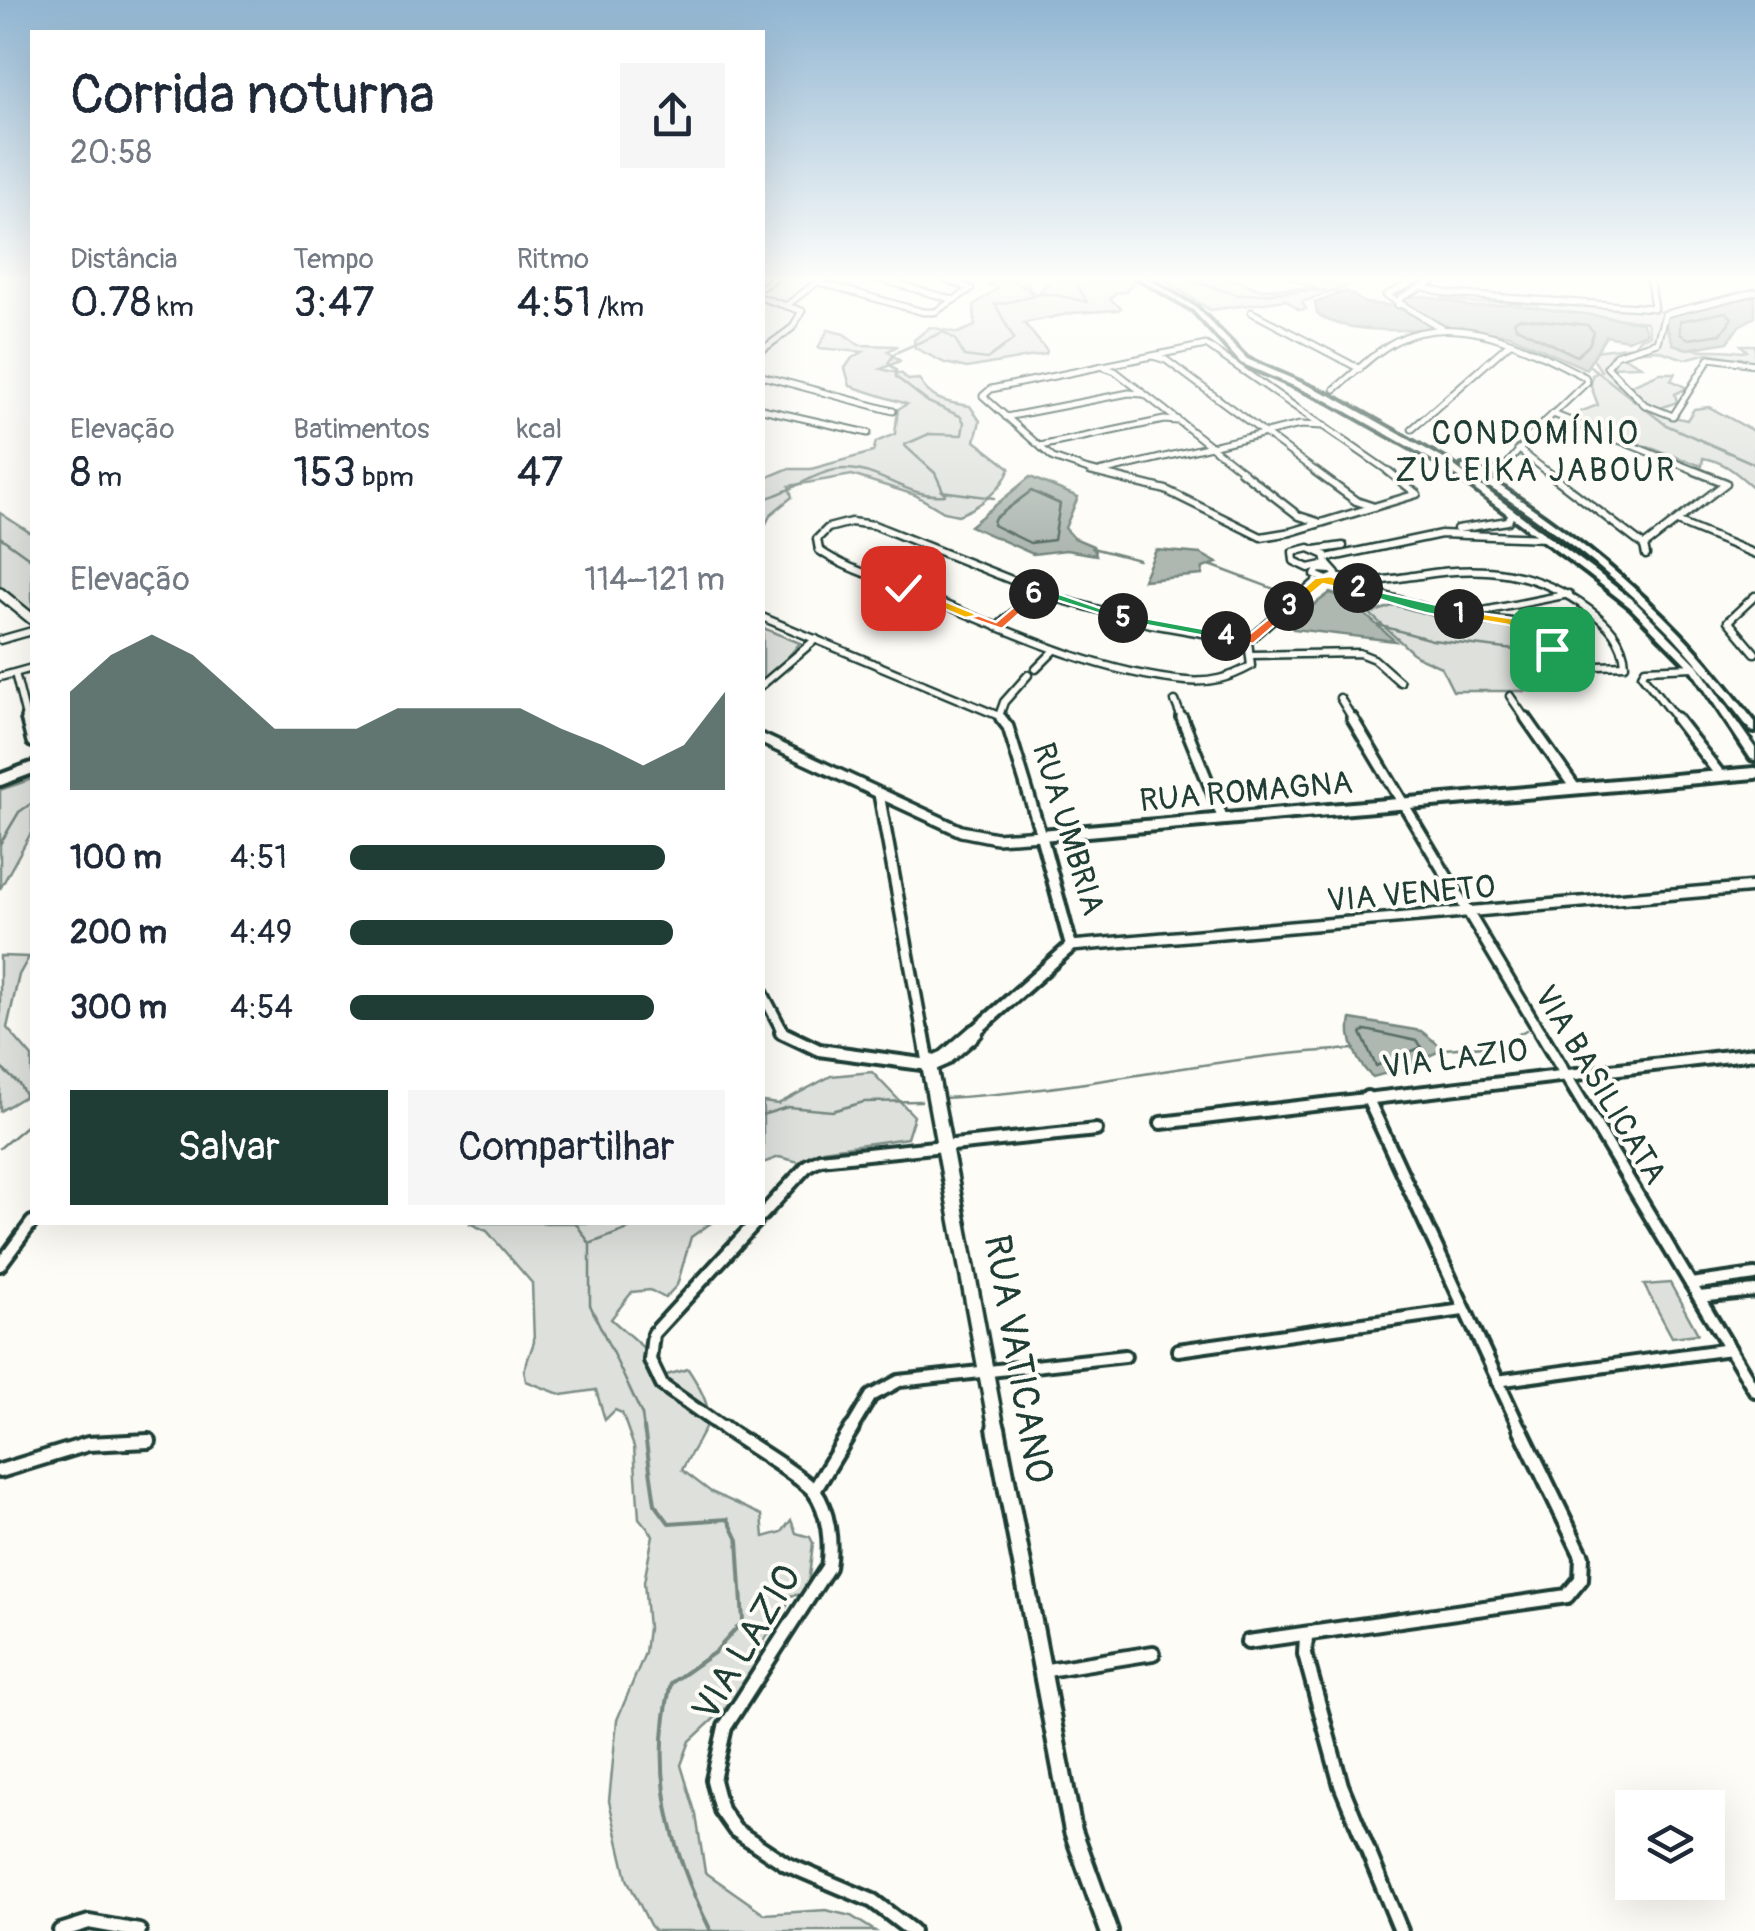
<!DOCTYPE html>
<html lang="pt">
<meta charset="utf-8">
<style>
body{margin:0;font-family:Pangolin,sans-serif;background:#f6f6f7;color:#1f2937;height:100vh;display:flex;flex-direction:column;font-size:38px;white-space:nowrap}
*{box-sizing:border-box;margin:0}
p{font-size:32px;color:#747a83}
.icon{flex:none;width:55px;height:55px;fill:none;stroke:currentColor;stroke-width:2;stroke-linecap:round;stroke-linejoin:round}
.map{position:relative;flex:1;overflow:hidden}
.side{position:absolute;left:30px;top:30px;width:735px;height:1195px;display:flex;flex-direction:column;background:#fff;border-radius:0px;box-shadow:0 10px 40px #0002}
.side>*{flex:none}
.buttons{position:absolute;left:1615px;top:1790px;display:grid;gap:20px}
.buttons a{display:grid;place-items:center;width:110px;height:110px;border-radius:0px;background:#fff;box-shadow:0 10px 40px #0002;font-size:50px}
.pin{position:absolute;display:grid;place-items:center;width:85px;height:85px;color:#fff;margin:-42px;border-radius:20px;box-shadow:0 5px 15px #0006}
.km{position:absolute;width:50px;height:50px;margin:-25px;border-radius:50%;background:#222;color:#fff;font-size:28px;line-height:50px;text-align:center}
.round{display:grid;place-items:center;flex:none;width:105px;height:105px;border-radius:0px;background:#f6f6f7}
.overview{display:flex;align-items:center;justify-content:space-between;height:170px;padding:0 40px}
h1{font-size:55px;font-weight:600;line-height:75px}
.figures{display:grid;grid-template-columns:repeat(3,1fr);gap:15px;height:170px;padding:10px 40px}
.figures div{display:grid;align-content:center}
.figures b{font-size:42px;font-weight:600}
.figures small{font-size:28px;font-weight:400}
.figures p{font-size:28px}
.chart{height:280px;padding:20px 40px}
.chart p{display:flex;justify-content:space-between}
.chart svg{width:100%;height:180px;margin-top:10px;fill:#1f3d34;opacity:.7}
.button{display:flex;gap:20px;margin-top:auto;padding:20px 40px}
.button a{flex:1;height:115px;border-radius:0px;background:#1f3d34;color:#fff;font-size:40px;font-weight:600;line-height:115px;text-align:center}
.button a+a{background:#f6f6f7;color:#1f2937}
ul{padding:0 40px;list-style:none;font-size:32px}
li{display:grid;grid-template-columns:160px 120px 1fr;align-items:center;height:75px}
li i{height:25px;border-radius:12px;background:#1f3d34}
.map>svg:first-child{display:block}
</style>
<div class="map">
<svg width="1755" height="1931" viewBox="0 0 1755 1931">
<rect width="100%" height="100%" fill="#fdfcf7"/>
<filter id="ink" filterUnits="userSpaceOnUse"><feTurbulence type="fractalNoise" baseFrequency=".01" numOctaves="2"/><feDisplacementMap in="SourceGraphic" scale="20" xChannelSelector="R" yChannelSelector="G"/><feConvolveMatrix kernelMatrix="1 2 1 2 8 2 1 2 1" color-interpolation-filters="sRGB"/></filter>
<g filter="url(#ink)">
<g fill="#dde0db" stroke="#7e8e88" stroke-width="2.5">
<path d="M 1054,276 L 1136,278 L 1126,292 L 1115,293 L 1110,299 L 1121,308 L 1118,310 L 1073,313 L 1024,323 L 1047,351 L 1046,354 L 967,368 L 945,363 L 915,348 L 914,340 L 930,327 L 958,333 L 975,326 L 974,305 L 998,288 L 987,284 L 990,282 L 1015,278 L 1028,282 L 1031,295 L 1038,294 Z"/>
<path d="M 1158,276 L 1211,276 L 1241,281 L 1258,289 L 1315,288 L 1284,277 L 1304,276 L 1346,287 L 1302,302 L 1306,309 L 1299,310 L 1286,300 L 1210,310 Z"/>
<path d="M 1455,295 L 1666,312 L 1661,320 C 1682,362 1703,345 1742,352 L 1747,351 L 1741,345 L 1755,345 L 1755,362 L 1708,353 L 1685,359 L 1657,350 L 1617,353 L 1641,366 L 1608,367 L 1619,384 L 1627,387 L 1660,373 L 1675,373 L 1671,380 L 1687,388 L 1675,394 L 1677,402 L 1663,407 L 1665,415 L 1687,420 L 1694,409 L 1709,407 L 1755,432 L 1755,489 C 1738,475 1727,462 1703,458 L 1702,466 L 1574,421 L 1582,411 L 1598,405 L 1591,386 L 1592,375 L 1601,371 L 1591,356 L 1595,351 L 1634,346 L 1640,338 L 1650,335 L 1647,322 L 1523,307 L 1517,301 L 1475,303 L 1439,299 Z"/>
<path d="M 828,330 L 844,334 L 859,345 L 898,346 L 888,351 L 900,361 L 881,369 L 902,374 L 908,380 L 919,379 C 930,401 949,403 970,406 L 980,421 L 975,441 L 1010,468 C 1003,488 979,508 958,515 L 944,512 L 915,495 L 852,475 L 789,486 L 792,497 L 771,514 L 763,529 L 763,479 L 787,469 L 811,469 L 873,452 L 876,442 L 895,434 L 898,409 L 907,404 L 850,386 L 845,368 L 852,358 L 863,352 L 818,348 Z"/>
<path d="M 0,513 L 32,534 L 32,619 L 0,594 Z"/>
<path d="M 1394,605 L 1449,620 L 1509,628 L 1533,641 L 1560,691 L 1453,691 L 1441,667 L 1416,656 L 1370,614 Z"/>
<path d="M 763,628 L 800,643 L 763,686 Z"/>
<path d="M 32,779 L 32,831 L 0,889 L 0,790 Z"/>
<path d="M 0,956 L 29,957 L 19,975 L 7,1028 L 32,1057 L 32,1092 L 0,1111 Z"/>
<path d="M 872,1072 L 914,1116 L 907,1138 L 823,1150 L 803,1163 L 779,1157 L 763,1163 L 763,1102 L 778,1104 L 831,1076 Z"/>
<path d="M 469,1223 L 711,1223 L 691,1237 L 677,1285 L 665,1298 L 650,1290 L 632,1292 L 611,1319 L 646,1350 L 663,1376 L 688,1369 C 722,1420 707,1421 682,1470 L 711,1492 L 762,1515 L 764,1537 L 782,1532 L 791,1520 L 796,1533 L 810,1537 L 813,1543 L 807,1594 L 787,1596 L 787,1606 L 762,1644 L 747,1688 L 690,1741 L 681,1765 L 696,1815 L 705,1872 L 765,1914 L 826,1910 L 851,1916 L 875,1931 L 655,1931 L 650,1925 L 627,1879 L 609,1801 L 617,1720 L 645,1653 L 648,1628 L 644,1582 L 653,1535 L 639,1518 L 634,1447 L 622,1413 L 615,1410 L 605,1420 L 596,1390 L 562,1395 L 526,1381 L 524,1370 L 534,1342 L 532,1283 L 487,1231 Z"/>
<path d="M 1670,1283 L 1698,1334 L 1672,1337 L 1644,1285 Z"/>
</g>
<g fill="#aeb8b1" stroke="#75877f" stroke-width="2.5">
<path d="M 1347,291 L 1365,303 L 1395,306 L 1434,327 C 1406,332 1339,333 1317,313 L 1315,303 Z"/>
<path d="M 1425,296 L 1472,307 L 1509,304 L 1642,322 L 1647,333 L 1627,340 L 1606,336 L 1586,369 L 1510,335 L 1446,326 L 1401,303 L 1406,297 Z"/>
<path d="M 1755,296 L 1755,317 L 1739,326 L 1728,342 L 1687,349 L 1673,344 L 1663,316 Z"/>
<path d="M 1030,477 L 1078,497 L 1065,528 L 1074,538 L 1093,546 L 1096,555 L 1066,550 L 1033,554 L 970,526 Z"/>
<path d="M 1156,550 L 1201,554 L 1217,563 L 1203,568 L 1202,575 L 1143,580 Z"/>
<path d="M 1330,593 L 1348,599 L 1395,641 L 1293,629 L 1293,620 Z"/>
<path d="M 1351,1019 L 1421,1031 L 1444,1049 L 1401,1069 L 1373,1077 C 1358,1066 1346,1038 1351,1019 Z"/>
</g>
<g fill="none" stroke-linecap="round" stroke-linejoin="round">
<g stroke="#586e66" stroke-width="2.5">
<path d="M 1726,312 L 1732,318 L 1721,334 L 1689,339 L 1680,334 L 1680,321 Z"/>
<path d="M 1520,318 L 1587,325 L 1594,332 L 1589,345 L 1577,356 L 1516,327 L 1514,321 Z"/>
<path d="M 1031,491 L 1060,504 L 1054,540 L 1030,543 L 993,525 L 994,519 Z"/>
<path d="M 1366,1030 L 1417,1041 L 1422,1047 L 1376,1066 L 1361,1033 Z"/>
</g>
<g stroke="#75877f" stroke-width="2.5">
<path d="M 1003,276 L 1037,294"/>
<path d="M 1096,276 L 1112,281 L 1121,276"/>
<path d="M 1176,276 L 1238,295 L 1317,290 L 1340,293"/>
<path d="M 1590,366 L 1666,425 L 1755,464"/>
<path d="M 941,491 L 994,498"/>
<path d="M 762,499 C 791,494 815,469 845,469 C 881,469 908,499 945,495 L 935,473 L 904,445 L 929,434 L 962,435 L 964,422 L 960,416 L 928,402 L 896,377 L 896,370 L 888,363 L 895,353 L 943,332 L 955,339 L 964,356 L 987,359 L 1014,339 L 995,304 C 1013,304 1026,294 1045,294 C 1058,294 1073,299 1087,302 L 1074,279 L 1077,276"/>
<path d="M 0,537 L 32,560"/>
<path d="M 1092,548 L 1139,560"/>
<path d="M 1210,565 L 1293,596"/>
<path d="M 1302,600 L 1314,605"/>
<path d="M 1378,625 L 1432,640 L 1539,653"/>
<path d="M 0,844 L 19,812 L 32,803"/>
<path d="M 1444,1049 L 1499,1045 L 1526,1030"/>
<path d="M 0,1067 L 19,1084 L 32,1107"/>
<path d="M 943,1098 C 1082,1091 1216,1055 1355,1049"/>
<path d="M 762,1115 L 788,1107 L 832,1111 L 864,1102 L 921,1101"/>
<path d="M 0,1148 L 32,1121"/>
<path d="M 575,1222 L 590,1244 L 590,1305 L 642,1415 L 644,1431"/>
<path d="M 592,1243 L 646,1222"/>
</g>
<path stroke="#75877f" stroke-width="4" d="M 644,1428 L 655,1504 L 669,1523 L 728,1519 L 738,1540 L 743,1621 L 715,1652 L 671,1683 C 650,1772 670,1850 711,1931"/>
<g stroke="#1f3d34" stroke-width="9">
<g id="minor-far4">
<path d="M 869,276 L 954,300"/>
<path d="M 1427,276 L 1386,295 L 1443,329"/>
<path d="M 818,282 L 923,312 L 935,312 L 971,289 L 937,276"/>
<path d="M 762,287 L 778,276"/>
<path d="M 1424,287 L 1449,294 L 1654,308 L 1649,276"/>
<path d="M 1755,292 L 1665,314 L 1657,342 L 1616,355 L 1607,367 L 1645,405 L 1673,416 L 1710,358 L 1755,364"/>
<path d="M 762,298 L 802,311 L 792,328 L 762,350"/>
<path d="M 787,305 L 825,276"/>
<path d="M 1398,305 L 1400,298 L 1435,280"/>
<path d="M 1251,312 L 1360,369"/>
<path d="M 1153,356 L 1166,360 L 1318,473"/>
<path d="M 1101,366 L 1115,371 L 1245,473"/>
<path d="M 762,376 L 893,411"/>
<path d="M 1335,389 C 1355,373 1373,353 1396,341 C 1458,310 1529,348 1585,377 L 1587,382 L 1534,432 L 1500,473"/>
<path d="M 762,409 L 868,433"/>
<path d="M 1553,414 L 1701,473"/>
<path d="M 1006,417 L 1129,393 L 1143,394"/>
<path d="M 1412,429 L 1510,343"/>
<path d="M 1040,446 L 1164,420 L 1177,421"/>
<path d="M 1518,449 L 1549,473"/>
<path d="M 1101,472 L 1300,425 L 1324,426"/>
<path d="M 1097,473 L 1053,458 L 983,396 L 991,389 L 1206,345 L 1391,473"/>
<path d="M 1489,473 L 1508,465"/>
</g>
</g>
<g stroke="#1f3d34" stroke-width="11">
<g id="minor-far3">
<path d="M 1090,471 L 1166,490 L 1261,537 L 1291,532 L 1417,494 L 1388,471"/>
<path d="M 1241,471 L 1299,516 L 1318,522"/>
<path d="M 1315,471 L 1356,501 L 1374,507"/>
<path d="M 1546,471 L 1644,546"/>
<path d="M 1101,472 L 1107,471"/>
<path d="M 1480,477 L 1495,471"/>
<path d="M 1495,487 L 1502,471"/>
<path d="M 851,522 L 874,525 L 1059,599 L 1151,624 L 1248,641 L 1251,666 C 1229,678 1211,683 1186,681 C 1090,672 998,626 910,590 C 879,577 847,570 819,550 L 817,539 L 828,528 Z"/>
<path d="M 1677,522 L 1755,554"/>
<path d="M 1457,529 L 1508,521 L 1512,513"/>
<path d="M 1309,548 L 1325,555 L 1327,564 L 1309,568 L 1294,561 L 1293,552 Z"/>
<path d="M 1315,550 L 1343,546"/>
<path d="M 1646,555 L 1644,546 L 1726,483 L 1695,471"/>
<path d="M 1327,558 L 1441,534 L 1546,538"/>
<path d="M 1327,564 L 1336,574 L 1335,577 L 1327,580 L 1315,575 L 1318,569 L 1331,570"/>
<path d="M 1331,580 L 1443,613 L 1512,622 L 1539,636 L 1571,667 L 1625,665 C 1624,640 1607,623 1588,609 C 1536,570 1483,565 1420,575 C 1392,579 1365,585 1336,577"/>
<path d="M 1755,596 L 1728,621 L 1755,653"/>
<path d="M 1474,613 L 1569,594"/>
<path d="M 762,617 L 999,716"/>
<path d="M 997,627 L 1038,590"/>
<path d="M 0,640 L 32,631"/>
<path d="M 1248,641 L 1316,582"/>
<path d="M 1250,655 L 1359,653 L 1374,659 L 1400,682"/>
<path d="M 1036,669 L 1055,650"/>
<path d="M 15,673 L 27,721"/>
<path d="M 0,677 L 32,668"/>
<path d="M 762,685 L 816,639"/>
<path d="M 1510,696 L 1527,721"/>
<path d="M 1340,698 L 1354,721"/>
<path d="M 1175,701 L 1183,721"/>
<path d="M 1003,721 L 999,716 L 1004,702 L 1028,675"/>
<path d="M 1678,721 L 1642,675 L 1645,669 L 1694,667"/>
</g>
</g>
<g stroke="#1f3d34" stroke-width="16">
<g id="minor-far2">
<path d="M 26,718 L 32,742"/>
<path d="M 1182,718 L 1223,819"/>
<path d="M 1352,718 L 1541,1034"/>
<path d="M 1526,718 L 1575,788"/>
<path d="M 1676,718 L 1721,776"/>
<path d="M 762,739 L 961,831 L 996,838 L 1041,835 L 1008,727 L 1001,718"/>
<path d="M 879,794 L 923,1034"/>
<path d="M 1071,946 L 1755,887"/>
<path d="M 762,992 L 784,1034"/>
</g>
</g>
<g stroke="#1f3d34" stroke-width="18">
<g id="minor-far1">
<path d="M 781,1032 L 819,1050 L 929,1065 L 923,1032"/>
<path d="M 1540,1032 L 1755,1391"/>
<path d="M 1367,1097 L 1521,1431"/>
<path d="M 1161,1123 L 1755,1053"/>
<path d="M 762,1215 L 808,1165 L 820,1159 L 1096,1130"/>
<path d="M 0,1265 L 32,1222"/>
<path d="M 1691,1284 L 1755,1275"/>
<path d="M 1699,1297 L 1755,1291"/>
<path d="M 1178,1350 L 1463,1310"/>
<path d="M 1497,1381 L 1730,1349"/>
<path d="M 727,1431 L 662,1385 L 650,1360 L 653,1334 L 756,1222"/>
<path d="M 850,1431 L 871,1396 L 899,1381 L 1125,1356"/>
</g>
</g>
<g stroke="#1f3d34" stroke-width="20">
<g id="minor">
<path d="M 724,1428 C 742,1441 803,1477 814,1491 C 829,1511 832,1544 828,1567 L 725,1727 L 713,1780 L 721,1810 L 735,1830 L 786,1864 L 873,1901 L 912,1931"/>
<path d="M 0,1471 L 88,1444 L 149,1441"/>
<path d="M 814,1491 L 852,1428"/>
<path d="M 1306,1636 L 1305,1654 L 1341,1785 L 1401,1931"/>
<path d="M 1248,1642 L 1567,1596 L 1581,1579 L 1582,1556 L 1520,1428"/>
<path d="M 1041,1671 L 1153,1653"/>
<path d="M 60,1931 L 89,1922 L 139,1931"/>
</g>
</g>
<g stroke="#1f3d34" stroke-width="14">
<path id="tertiary-far3" d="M 0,593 L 32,619"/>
</g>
<g stroke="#1f3d34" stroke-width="18">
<g id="tertiary-far2">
<path d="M 0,780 L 32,768"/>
<path d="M 972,1034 L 1071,946 L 1041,835 L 1755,773"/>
</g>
</g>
<g stroke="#1f3d34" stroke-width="21">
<path id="tertiary-far1" d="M 975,1032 L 945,1058 L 929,1065 L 997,1431"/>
</g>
<g stroke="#1f3d34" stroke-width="24">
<path id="tertiary" d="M 996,1428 L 1073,1831 L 1109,1931"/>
</g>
<g stroke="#1f3d34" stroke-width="8">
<g id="secondary">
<path d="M 1135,276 L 1143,276 L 1197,308 L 1247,359 L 1334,397 L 1449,462 L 1594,570 L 1636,603 L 1697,665 L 1755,748 L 1755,760 L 1751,759 L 1691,669 L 1630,607 L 1588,574 L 1443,466 L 1328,401 L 1241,363 L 1193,310 Z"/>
<path d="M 1462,466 L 1468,466 C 1545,513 1618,568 1680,633 C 1707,661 1731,692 1755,722 L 1755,732 L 1751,731 C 1726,699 1701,666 1673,636 C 1611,571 1539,517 1462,470 Z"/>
</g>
</g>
<use href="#minor-far4" stroke="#fdfcf7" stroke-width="5"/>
<use href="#minor-far3" stroke="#fdfcf7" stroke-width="6"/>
<use href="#minor-far2" stroke="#fdfcf7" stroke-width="9"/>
<use href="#minor-far1" stroke="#fdfcf7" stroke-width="10"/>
<use href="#minor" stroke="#fdfcf7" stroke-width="12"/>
<use href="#tertiary-far3" stroke="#fdfcf7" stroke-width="9"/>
<use href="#tertiary-far2" stroke="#fdfcf7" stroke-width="10"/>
<use href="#tertiary-far1" stroke="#fdfcf7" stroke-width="14"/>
<use href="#tertiary" stroke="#fdfcf7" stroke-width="16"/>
<use href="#secondary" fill="#fdfcf7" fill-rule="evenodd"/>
</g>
</g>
<linearGradient id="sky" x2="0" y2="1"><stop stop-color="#91b6d2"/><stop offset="0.51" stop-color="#fefefb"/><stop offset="1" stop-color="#fefefb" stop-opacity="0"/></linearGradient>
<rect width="1755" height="546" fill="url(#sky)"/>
<path fill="#f5b400" stroke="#fff" stroke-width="2.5" d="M 1459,610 L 1516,619 L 1559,649 L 1548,651 L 1508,625 L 1455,616 Z"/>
<path fill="#22a559" stroke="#fff" stroke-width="2.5" d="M 1354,586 L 1464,611 L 1466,614 C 1444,625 1379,598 1354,591 Z"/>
<path fill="#f5b400" stroke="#fff" stroke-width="2.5" d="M 1330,576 L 1364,588 L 1358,592 L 1323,584 L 1294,608 L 1283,606 L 1315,578 Z"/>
<path fill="#f0652b" stroke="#fff" stroke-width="2.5" d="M 1289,602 L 1294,608 L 1253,644 L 1220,636 L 1226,633 L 1246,637 Z"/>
<path fill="#22a559" stroke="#fff" stroke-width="2.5" d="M 1123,614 L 1226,633 L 1232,636 L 1226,640 L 1119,620 Z"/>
<path fill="#22a559" stroke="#fff" stroke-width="2.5" d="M 1034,588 L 1042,588 L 1129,618 L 1123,621 L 1040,595 L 1030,597 Z"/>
<path fill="#f0652b" stroke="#fff" stroke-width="2.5" d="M 1034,590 L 1038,597 L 1002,629 L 964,616 L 970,612 L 996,622 Z"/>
<path fill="#f5b400" stroke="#fff" stroke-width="2.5" d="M 903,584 L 974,613 L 976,616 L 965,618 L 899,590 Z"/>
<g text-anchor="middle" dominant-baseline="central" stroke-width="8" stroke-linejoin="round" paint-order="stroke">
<g font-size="32" letter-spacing="2.5" fill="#1f3d34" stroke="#fdfcf7">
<text x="1536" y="434">CONDOMÍNIO<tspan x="1536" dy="37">ZULEIKA JABOUR</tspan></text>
</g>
<g font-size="32" fill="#1f3d34" stroke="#fdfcf7">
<text transform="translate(1246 792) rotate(-5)">RUA ROMAGNA</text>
<text transform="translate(1068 829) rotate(73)">RUA UMBRIA</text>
<text transform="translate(1411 894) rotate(-5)">VIA VENETO</text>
<text transform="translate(1455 1059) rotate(-7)">VIA LAZIO</text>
<text transform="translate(1600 1085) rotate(59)">VIA BASILICATA</text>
</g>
<g font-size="38" fill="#1f3d34" stroke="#fdfcf7">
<text transform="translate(1018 1359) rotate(80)">RUA VATICANO</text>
<text transform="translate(747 1643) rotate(-59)">VIA LAZIO</text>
</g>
</g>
</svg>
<div class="buttons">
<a><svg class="icon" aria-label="layers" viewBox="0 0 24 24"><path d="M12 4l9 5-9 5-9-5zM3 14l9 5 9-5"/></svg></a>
</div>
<div class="pin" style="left:1552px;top:649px;background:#1e9e55"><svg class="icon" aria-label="arrive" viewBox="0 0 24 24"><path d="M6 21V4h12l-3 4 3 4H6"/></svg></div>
<div class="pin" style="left:903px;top:588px;background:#d93025"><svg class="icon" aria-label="check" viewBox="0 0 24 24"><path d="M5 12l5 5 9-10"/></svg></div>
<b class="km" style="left:1459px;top:614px">1</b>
<b class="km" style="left:1358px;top:588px">2</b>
<b class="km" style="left:1289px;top:606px">3</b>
<b class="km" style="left:1226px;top:636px">4</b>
<b class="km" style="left:1123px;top:618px">5</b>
<b class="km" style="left:1034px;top:594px">6</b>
<section class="side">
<div class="overview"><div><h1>Corrida noturna</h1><p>20:58</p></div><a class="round"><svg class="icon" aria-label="share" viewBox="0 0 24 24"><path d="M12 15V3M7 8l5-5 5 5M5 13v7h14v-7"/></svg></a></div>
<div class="figures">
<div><p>Distância</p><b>0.78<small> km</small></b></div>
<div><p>Tempo</p><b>3:47</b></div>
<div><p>Ritmo</p><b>4:51<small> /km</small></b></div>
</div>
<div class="figures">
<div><p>Elevação</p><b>8<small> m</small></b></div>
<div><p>Batimentos</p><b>153<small> bpm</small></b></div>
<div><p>kcal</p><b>47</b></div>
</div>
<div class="chart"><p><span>Elevação</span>114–121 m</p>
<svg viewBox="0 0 160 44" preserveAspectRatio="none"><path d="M0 44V20L10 11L20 6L30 11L40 20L50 29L60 29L70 29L80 24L90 24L100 24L110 24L120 29L130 33L140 38L150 33L160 20V44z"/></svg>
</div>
<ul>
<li><b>100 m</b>4:51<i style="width:84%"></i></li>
<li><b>200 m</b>4:49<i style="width:86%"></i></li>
<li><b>300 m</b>4:54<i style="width:81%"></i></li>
</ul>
<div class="button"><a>Salvar</a><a>Compartilhar</a></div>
</section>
</div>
